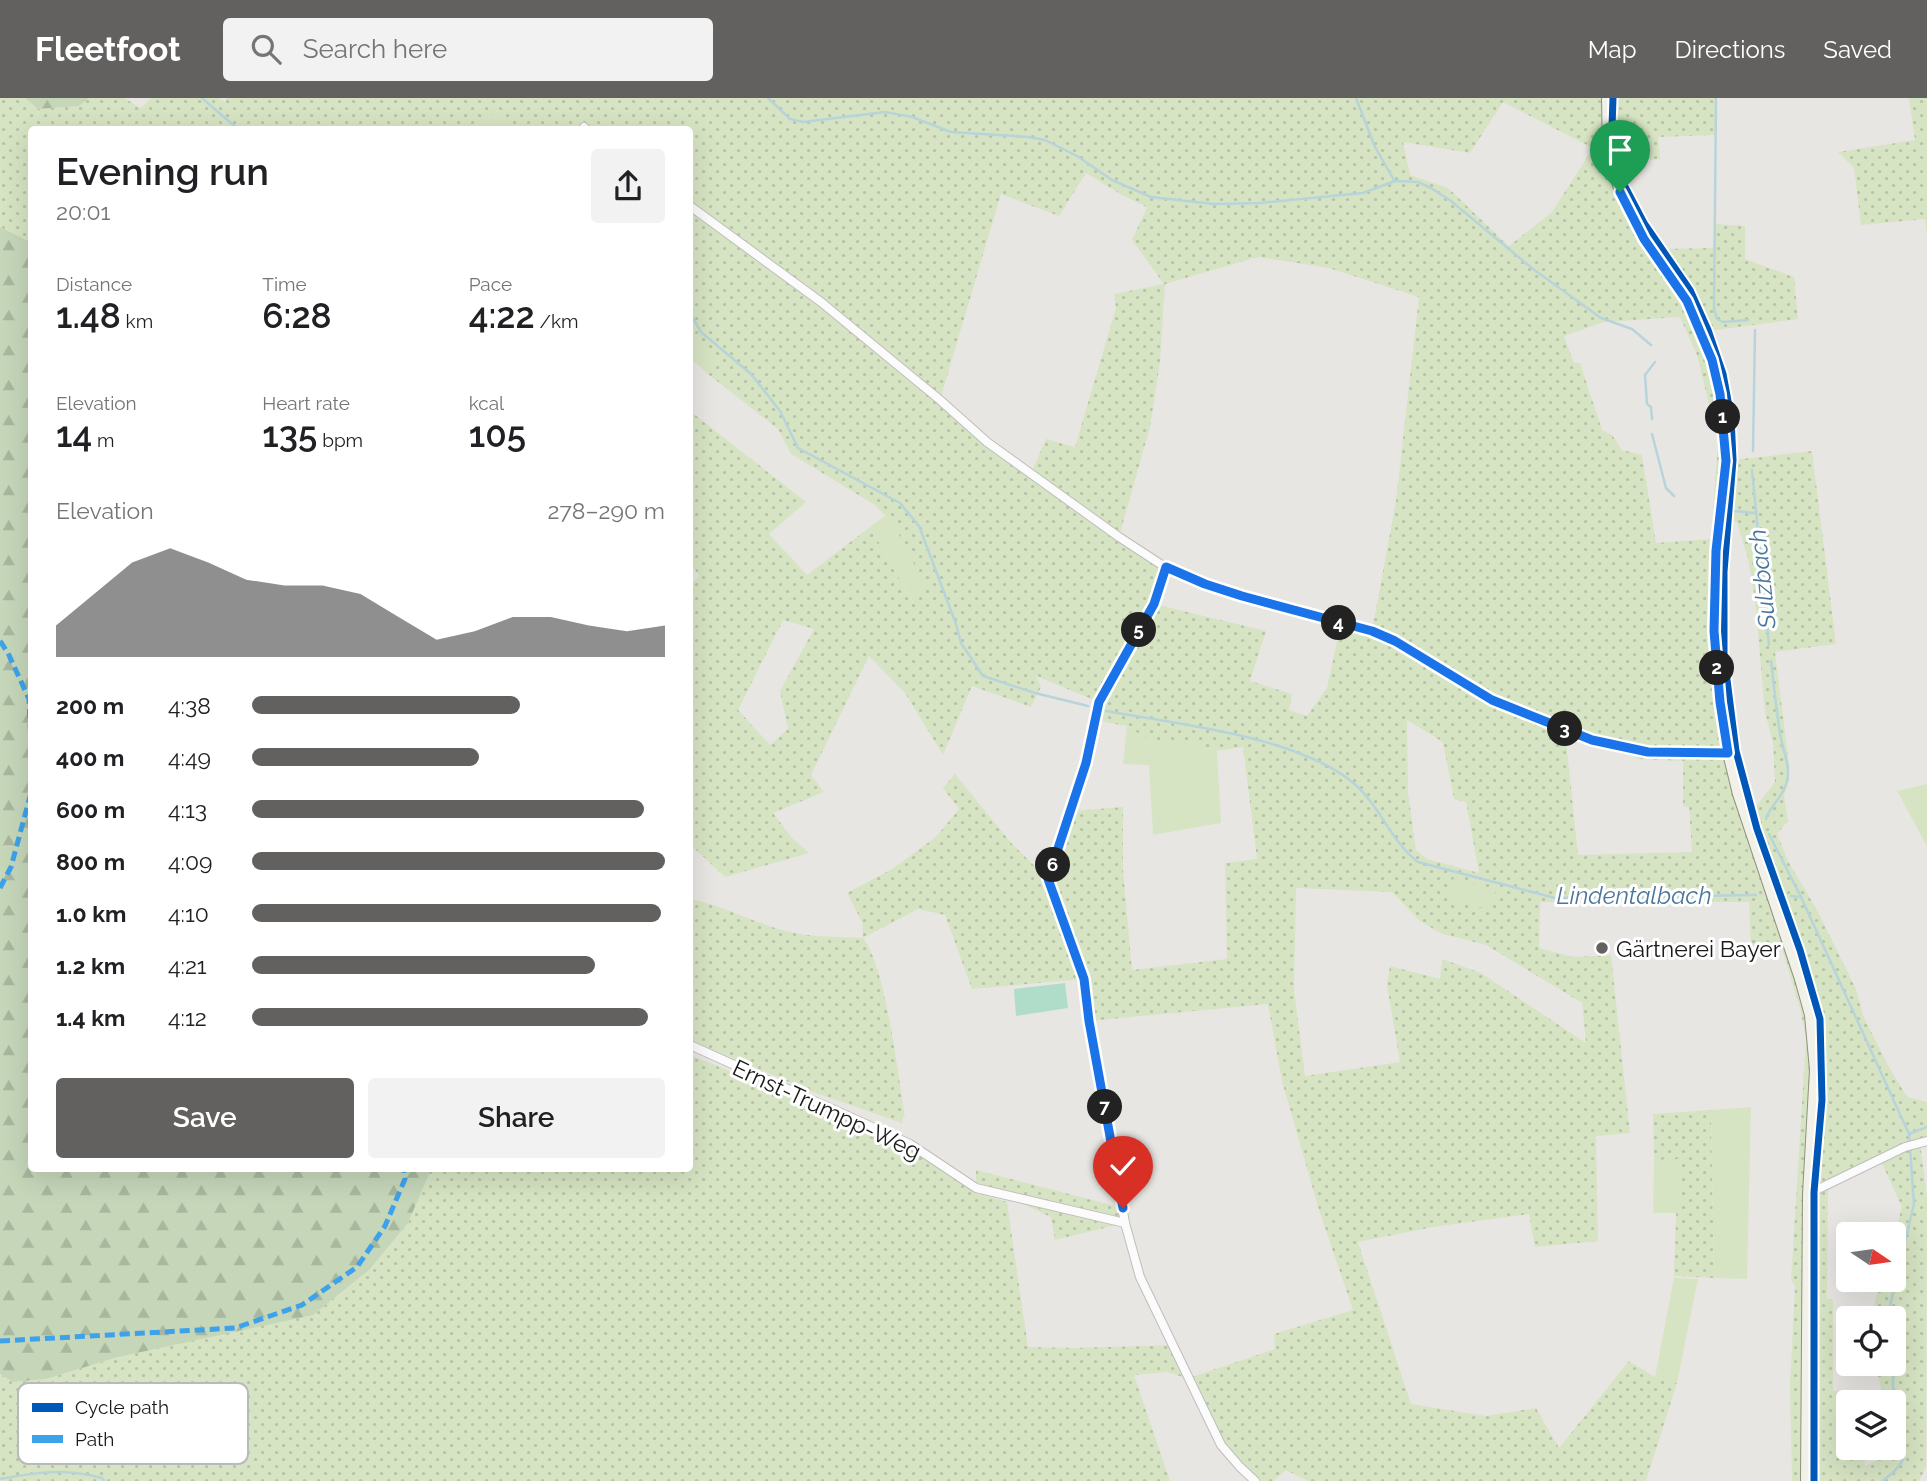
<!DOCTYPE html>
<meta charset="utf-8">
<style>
body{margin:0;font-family:Raleway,sans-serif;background:#f2f2f2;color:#202124;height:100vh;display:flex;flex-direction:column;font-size:26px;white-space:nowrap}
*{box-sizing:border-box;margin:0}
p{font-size:23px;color:#757577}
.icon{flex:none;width:38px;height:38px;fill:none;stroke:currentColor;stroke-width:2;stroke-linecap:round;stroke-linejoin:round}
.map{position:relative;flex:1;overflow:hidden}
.drawer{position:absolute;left:28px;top:28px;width:665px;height:1046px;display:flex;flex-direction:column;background:#fff;border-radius:7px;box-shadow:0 7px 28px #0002}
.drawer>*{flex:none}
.needle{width:46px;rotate:103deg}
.buttons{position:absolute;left:1836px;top:1124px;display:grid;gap:14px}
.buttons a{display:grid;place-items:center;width:70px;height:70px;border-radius:7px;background:#fff;box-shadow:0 7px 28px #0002;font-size:35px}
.pin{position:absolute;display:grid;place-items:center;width:60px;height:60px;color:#fff;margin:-72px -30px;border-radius:50% 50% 50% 0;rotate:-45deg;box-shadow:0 0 7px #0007}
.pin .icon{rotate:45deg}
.km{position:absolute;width:35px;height:35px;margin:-18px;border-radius:50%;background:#222;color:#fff;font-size:19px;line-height:35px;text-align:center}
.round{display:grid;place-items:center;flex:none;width:74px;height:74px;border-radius:7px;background:#f2f2f2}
.summary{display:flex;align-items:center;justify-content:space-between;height:119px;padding:0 28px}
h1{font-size:38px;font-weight:600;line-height:52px}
.figures{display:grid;grid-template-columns:repeat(3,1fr);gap:10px;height:119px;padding:7px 28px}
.figures div{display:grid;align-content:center}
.figures b{font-size:35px;font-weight:600}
.figures small{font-size:19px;font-weight:400}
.figures p{font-size:19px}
.chart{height:196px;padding:14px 28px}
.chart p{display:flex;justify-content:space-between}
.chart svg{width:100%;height:126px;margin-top:7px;fill:#626160;opacity:.7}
.action{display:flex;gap:14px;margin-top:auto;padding:14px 28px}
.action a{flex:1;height:80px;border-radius:7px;background:#626160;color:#fff;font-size:28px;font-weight:600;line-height:80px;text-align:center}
.action a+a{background:#f2f2f2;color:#202124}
ul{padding:0 28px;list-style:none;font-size:23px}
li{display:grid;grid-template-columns:112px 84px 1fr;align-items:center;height:52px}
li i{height:18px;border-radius:9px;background:#626160}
header{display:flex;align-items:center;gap:42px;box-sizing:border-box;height:98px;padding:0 35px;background:#626160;color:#fff}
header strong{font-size:33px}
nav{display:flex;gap:38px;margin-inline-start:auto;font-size:24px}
.search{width:490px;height:63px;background:#f2f2f2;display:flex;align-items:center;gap:18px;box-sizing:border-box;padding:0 24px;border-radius:7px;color:#757577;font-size:26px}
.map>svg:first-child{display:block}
</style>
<header>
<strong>Fleetfoot</strong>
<div class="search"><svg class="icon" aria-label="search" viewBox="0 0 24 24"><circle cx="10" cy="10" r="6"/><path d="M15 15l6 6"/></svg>Search here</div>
<nav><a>Map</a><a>Directions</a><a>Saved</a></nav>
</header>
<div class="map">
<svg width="1927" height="1383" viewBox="0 0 1927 1383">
<defs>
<pattern id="grass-dots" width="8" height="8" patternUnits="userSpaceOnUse" patternTransform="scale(1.75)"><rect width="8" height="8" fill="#d6e4c3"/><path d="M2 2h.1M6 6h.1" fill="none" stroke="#b7c3a7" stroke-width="1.8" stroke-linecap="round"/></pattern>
<pattern id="forest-firs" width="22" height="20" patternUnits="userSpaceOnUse" patternTransform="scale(1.75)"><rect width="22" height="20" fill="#c5d6b9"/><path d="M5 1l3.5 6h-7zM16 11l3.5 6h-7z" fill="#a9b79e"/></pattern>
</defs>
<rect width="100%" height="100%" fill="#e8e6e3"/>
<g fill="url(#grass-dots)" fill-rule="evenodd">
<path d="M 0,0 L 25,0 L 38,11 L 79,8 L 89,0 L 124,0 L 141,10 L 151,0 L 218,0 L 225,4 L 227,0 L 1716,0 L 1717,37 L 1658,39 L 1660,61 L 1618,64 L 1632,104 L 1661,151 L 1713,150 L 1715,126 L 1745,128 L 1745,161 L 1794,179 L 1798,221 L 1708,233 C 1724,279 1731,313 1733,362 L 1812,353 L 1836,546 L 1775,554 L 1789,666 L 1789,681 L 1784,698 L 1788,723 L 1777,736 L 1788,763 L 1817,812 L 1856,891 L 1863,917 L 1886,964 L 1907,999 L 1927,1004 L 1927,1043 L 1920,1045 L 1927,1099 L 1926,1369 L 1919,1383 L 1792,1383 L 1790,1286 L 1795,1188 L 1791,1182 L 1806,941 L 1800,910 L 1781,848 L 1751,849 L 1749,804 L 1540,804 L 1539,850 L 1573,859 L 1611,857 L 1630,1035 L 1596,1038 L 1598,1143 L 1535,1149 L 1529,1116 L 1433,1129 L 1358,1144 L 1411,1306 L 1486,1318 L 1536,1310 L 1559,1350 L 1629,1263 L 1655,1279 L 1677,1285 L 1646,1383 L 1308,1383 L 1286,1372 L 1273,1383 L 1255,1383 L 1221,1347 L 1189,1281 L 1167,1274 L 1134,1277 L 1170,1383 L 0,1383 L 0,1276 L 13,1284 L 46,1281 L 118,1259 L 370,1171 L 408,1125 L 429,1076 L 428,1071 L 690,1071 L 690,957 L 870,1030 L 915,1053 L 977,1094 L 1007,1104 L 1028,1249 L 1076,1250 L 1172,1247 L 1189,1280 L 1275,1251 L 1274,1236 L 1353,1212 L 1319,1112 L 1282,983 L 1268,906 L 1089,923 L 1084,881 L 972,891 L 945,817 L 918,811 L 863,840 C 886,869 898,978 905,1019 L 903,1019 L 902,1025 L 810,993 L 690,942 L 690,801 C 722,807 750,823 782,832 C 809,840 835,838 863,840 L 862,824 L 847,795 L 892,771 L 936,739 L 959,711 L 943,690 L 955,676 L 1012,746 L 1048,781 L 1072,713 L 1123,709 L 1123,772 L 1132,872 L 1227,861 L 1225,765 L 1257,761 L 1243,649 L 1217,653 L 1189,645 L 1153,645 L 1127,628 L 1094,622 L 1099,604 L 1036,578 L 1041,589 L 1031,609 L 972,588 L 943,657 L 905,595 L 869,558 L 811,677 L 824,694 L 773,715 L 792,740 L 809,755 L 725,779 L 694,750 L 690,730 L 690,488 L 699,478 L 690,464 L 690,313 L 806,404 L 769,436 L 807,477 L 870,429 L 914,506 L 895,428 L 875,407 L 791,356 L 778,331 L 708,276 L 720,261 L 690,235 L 690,32 L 513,31 L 497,13 L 476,32 L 32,32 L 31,145 L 0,129 ZM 1503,4 L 1593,50 L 1552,114 L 1509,148 L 1448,90 L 1410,77 L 1403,44 L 1470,55 ZM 1086,75 L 1122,97 L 1147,109 L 1132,142 L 1164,186 L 1114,196 L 1116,210 L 1075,349 L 1046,341 L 1032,373 L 987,344 L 940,302 L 1001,96 L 1059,118 ZM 1258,159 L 1329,170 L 1419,199 L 1396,403 L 1372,533 L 1341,525 L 1327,590 L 1307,618 L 1289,612 L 1292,596 L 1250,583 L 1266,533 L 1154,506 L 1165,469 L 1119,439 L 1150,329 L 1160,264 L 1165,186 ZM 1680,219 L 1697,257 L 1718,343 L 1711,441 L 1656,445 L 1642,357 L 1622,352 L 1612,337 L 1602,332 L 1580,265 L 1574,265 L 1564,238 L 1604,224 ZM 1728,420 L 1737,425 L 1748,460 L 1755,501 L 1765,614 L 1773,645 L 1775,684 L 1752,714 C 1720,623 1720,515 1728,420 ZM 783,522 L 814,531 L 780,593 L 788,631 L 770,647 L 738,612 ZM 1407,622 L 1443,644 L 1454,701 L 1466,704 L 1479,775 L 1427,761 L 1416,752 L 1408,694 ZM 1565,632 L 1614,647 L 1639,661 L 1683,663 L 1683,708 L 1689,709 L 1692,754 L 1578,757 ZM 1296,790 L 1392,794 L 1420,823 L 1440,835 L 1486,847 L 1582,905 L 1586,945 L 1481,875 L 1442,861 L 1440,881 L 1390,868 L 1387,887 L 1400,964 L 1305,978 L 1294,892 ZM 1880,1061 L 1902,1109 L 1894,1139 L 1894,1181 L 1881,1181 L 1875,1202 L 1873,1220 L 1894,1220 L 1894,1265 L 1875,1265 L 1884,1304 L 1894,1304 L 1894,1349 L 1890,1349 L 1890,1357 L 1865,1368 L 1863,1349 L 1848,1349 L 1848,1304 L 1861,1304 L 1858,1296 L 1850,1293 L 1833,1293 L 1833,1202 L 1827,1201 L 1828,1088 Z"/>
<path d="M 1909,0 L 1927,0 L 1927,137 L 1925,121 L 1861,127 L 1854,70 L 1838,54 L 1915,42 Z"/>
<path d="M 1711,1012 L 1714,1180 L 1674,1178 L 1678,1062 L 1654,1062 L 1653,1016 Z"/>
<path d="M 976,1072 L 1123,1110 L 1125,1125 L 1055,1142 L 1051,1119 L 1007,1099 L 976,1090 Z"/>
</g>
<g fill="url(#forest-firs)">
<path d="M 25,0 L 89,0 L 79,8 L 38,11 Z"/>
<path d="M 0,129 L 32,145 L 32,1071 L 428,1071 L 429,1076 L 408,1125 L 370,1171 L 313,1217 L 118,1259 L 46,1281 L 13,1284 L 0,1276 Z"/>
</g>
<g fill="#d6e4c3">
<path d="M 497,13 L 513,31 L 477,31 Z"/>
<path d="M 690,235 L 720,261 L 708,276 L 690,260 Z"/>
<path d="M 885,418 L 895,428 L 924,486 L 915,507 L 870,429 Z"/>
<path d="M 1127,628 L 1153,645 L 1189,645 L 1217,653 L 1221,725 L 1153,737 L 1149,667 L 1123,666 Z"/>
<path d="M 1927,686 L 1927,748 L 1897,693 Z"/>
<path d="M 1452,781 L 1496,792 L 1492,812 L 1447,801 Z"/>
<path d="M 1751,1009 L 1747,1181 L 1714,1180 L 1711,1012 Z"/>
<path d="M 1678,1061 L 1678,1115 L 1653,1115 L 1654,1062 Z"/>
<path d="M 1674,1180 L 1698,1181 L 1677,1285 L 1655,1279 Z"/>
</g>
<path fill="#b0ddc9" d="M 1065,885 L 1068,910 L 1016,918 L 1014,891 Z"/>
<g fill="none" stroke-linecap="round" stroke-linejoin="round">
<g stroke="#b8d4db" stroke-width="2.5">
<path d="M 202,0 L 239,32"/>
<path d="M 768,0 L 790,21 L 803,24 L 885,14 L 912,19 L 951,34 L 1028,39 L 1045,42 L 1077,58 L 1112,82 L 1151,99 L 1214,106 L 1260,105 L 1363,95 L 1395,83 L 1418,84 L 1431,90 L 1451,103 L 1533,171 L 1601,220 L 1632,231 L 1651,247"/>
<path d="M 1356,0 L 1375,49 L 1394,82"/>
<path d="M 1716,1 L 1714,211 L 1717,221 L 1723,224 L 1748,222"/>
<path d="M 690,215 L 701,234 L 751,276 L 780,313 L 798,350 L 900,405 L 919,428 L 956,526 L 961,545 L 983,578 L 1035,595 L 1088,608"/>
<path d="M 1652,321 L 1651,309 L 1647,306 L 1645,277 L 1655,264"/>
<path d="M 1652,336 L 1666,390 L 1674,398"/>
<path d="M 1753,353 L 1755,232"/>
<path d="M 1752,372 L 1769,547"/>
<path d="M 1734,413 L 1755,415"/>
<path d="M 1106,613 C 1177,626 1294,638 1351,683 C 1380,706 1389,742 1418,764 L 1555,800 L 1756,797"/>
<path d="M 1766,721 C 1770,707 1784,699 1787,683 C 1791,667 1782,651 1780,635 C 1776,611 1774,587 1771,563"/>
<path d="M 1769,736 L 1801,799"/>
<path d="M 1791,798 L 1801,799 L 1909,1036 L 1914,1106 L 1887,1220"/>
<path d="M 1909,1036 L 1927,1029"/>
<path d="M 0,1381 C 39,1374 64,1370 102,1380 L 104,1383"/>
<path d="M 1882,1383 C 1919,1358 1902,1341 1894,1304 C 1892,1292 1894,1278 1892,1265"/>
</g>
<g stroke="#bfbebd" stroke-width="10">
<g id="street">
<path d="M 584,29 L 587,32"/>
<path d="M 690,108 L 821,204 L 940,302 L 987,344 L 1119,439 L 1165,469 L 1205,486 L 1242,498 L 1372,533 L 1395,543 L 1492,602 L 1592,642 L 1648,654 L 1728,655"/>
<path d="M 1165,469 L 1154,506 L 1099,604 L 1086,665 L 1048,781 L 1084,881 L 1089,923 L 1125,1125 L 1140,1179 L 1221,1347 L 1240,1369 L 1255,1383"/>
<path d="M 690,947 L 910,1046 L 976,1090 L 1125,1125"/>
<path d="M 1808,1096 L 1905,1049 L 1927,1043"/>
</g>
</g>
<g stroke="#8f907d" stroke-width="12">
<path id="secondary" d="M 1607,0 L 1608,53 L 1620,94 L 1645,140 L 1687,203 L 1712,262 L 1720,296 L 1726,363 L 1714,496 L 1716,560 L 1720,604 L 1728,655 L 1738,696 L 1800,881 L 1810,917 L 1815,972 L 1808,1096 L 1806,1383"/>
</g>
<use href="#street" stroke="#fcfbfb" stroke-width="8"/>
<use href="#secondary" stroke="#f1f1e9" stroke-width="10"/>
<g stroke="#3da2ea" stroke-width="5" stroke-dasharray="10 5" stroke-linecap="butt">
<path d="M 0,543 L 8,555 L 29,601 L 32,671"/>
<path d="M 0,790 L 11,769 L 32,691"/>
<path d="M 0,1243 L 235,1230 L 302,1207 L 357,1169 L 385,1128 L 405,1081 L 404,1071"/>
</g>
<g stroke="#fff" stroke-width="11">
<path id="cycleway" d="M 1613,0 L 1612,29 L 1623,85 L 1644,125 L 1690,192 L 1708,232 L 1723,276 L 1731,319 L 1733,362 L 1724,474 L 1724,558 L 1736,653 L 1757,731 L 1800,852 L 1820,921 L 1822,1002 L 1814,1094 L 1814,1383"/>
</g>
<use href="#cycleway" stroke="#0057b8" stroke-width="7"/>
</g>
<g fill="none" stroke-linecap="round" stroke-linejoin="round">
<g stroke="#fff" stroke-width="14">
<path id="route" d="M 1123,1110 L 1089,923 L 1084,881 L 1048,781 L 1086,665 L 1099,604 L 1154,506 L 1166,469 L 1205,486 L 1242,498 L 1372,533 L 1395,543 L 1492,602 L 1592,642 L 1648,654 L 1728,655 L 1720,604 L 1714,533 L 1716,453 L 1726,363 L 1720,296 L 1712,262 L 1687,203 L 1644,141 L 1620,94"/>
</g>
<use href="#route" stroke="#1a73e8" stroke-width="9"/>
</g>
<circle fill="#626160" stroke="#fff" stroke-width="2.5" cx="1602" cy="850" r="7"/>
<g text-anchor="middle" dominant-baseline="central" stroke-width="6" stroke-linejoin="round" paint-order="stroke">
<g font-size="23" fill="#1a1a1a" stroke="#fff" text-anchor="start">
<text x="1616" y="850">Gärtnerei Bayer</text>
</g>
<g font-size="23" fill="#1a1a1a" stroke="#fff">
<text transform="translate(827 1011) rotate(25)">Ernst-Trumpp-Weg</text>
</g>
<g font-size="24" font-style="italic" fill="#4b769b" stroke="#fff">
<text transform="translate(1762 481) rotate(-96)">Sulzbach</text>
<text x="1634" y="797">Lindentalbach</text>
</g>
</g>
<rect x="18" y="1285" width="230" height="81" rx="10" fill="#fff" stroke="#bababa" stroke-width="2"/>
<rect x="32" y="1305" width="31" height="9" fill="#0057b8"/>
<rect x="32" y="1337" width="31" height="8" fill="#3da2ea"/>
<g font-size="19" fill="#1a1a1a">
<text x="75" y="1316">Cycle path</text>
<text x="75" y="1348">Path</text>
</g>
</svg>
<div class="buttons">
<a><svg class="needle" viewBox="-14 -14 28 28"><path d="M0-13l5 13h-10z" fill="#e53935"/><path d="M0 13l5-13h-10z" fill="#757577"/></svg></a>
<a><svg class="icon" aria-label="locate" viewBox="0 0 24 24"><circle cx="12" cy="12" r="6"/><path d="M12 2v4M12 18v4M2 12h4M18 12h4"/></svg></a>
<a><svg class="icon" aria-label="layers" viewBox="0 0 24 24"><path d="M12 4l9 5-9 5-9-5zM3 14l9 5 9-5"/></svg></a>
</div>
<div class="pin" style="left:1620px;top:94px;background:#1e9e55"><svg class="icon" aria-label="arrive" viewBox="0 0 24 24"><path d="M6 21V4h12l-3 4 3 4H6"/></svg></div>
<div class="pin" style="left:1123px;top:1110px;background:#d93025"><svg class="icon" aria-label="check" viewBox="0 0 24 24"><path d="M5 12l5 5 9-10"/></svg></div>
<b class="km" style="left:1723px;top:319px">1</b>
<b class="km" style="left:1717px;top:570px">2</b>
<b class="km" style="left:1565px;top:631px">3</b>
<b class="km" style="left:1339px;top:525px">4</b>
<b class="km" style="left:1139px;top:532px">5</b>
<b class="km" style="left:1053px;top:767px">6</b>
<b class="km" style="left:1105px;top:1009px">7</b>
<section class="drawer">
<div class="summary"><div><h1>Evening run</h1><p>20:01</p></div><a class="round"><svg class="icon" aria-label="share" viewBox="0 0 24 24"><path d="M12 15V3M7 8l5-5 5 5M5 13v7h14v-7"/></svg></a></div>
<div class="figures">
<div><p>Distance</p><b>1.48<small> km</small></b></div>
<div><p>Time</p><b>6:28</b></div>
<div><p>Pace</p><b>4:22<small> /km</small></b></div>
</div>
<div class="figures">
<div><p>Elevation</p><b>14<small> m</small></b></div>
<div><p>Heart rate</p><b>135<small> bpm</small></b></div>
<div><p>kcal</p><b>105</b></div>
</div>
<div class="chart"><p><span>Elevation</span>278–290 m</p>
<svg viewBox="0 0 160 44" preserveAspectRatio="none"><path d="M0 44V33L10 22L20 11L30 6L40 11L50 17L60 19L70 19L80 22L90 30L100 38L110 35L120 30L130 30L140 33L150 35L160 33V44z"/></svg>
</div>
<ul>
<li><b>200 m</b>4:38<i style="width:65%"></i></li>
<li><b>400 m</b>4:49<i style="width:55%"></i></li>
<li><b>600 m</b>4:13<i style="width:95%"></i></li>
<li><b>800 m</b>4:09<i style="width:100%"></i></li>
<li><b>1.0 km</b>4:10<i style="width:99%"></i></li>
<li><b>1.2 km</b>4:21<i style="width:83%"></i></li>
<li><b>1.4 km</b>4:12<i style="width:96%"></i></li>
</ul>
<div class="action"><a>Save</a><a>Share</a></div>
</section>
</div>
